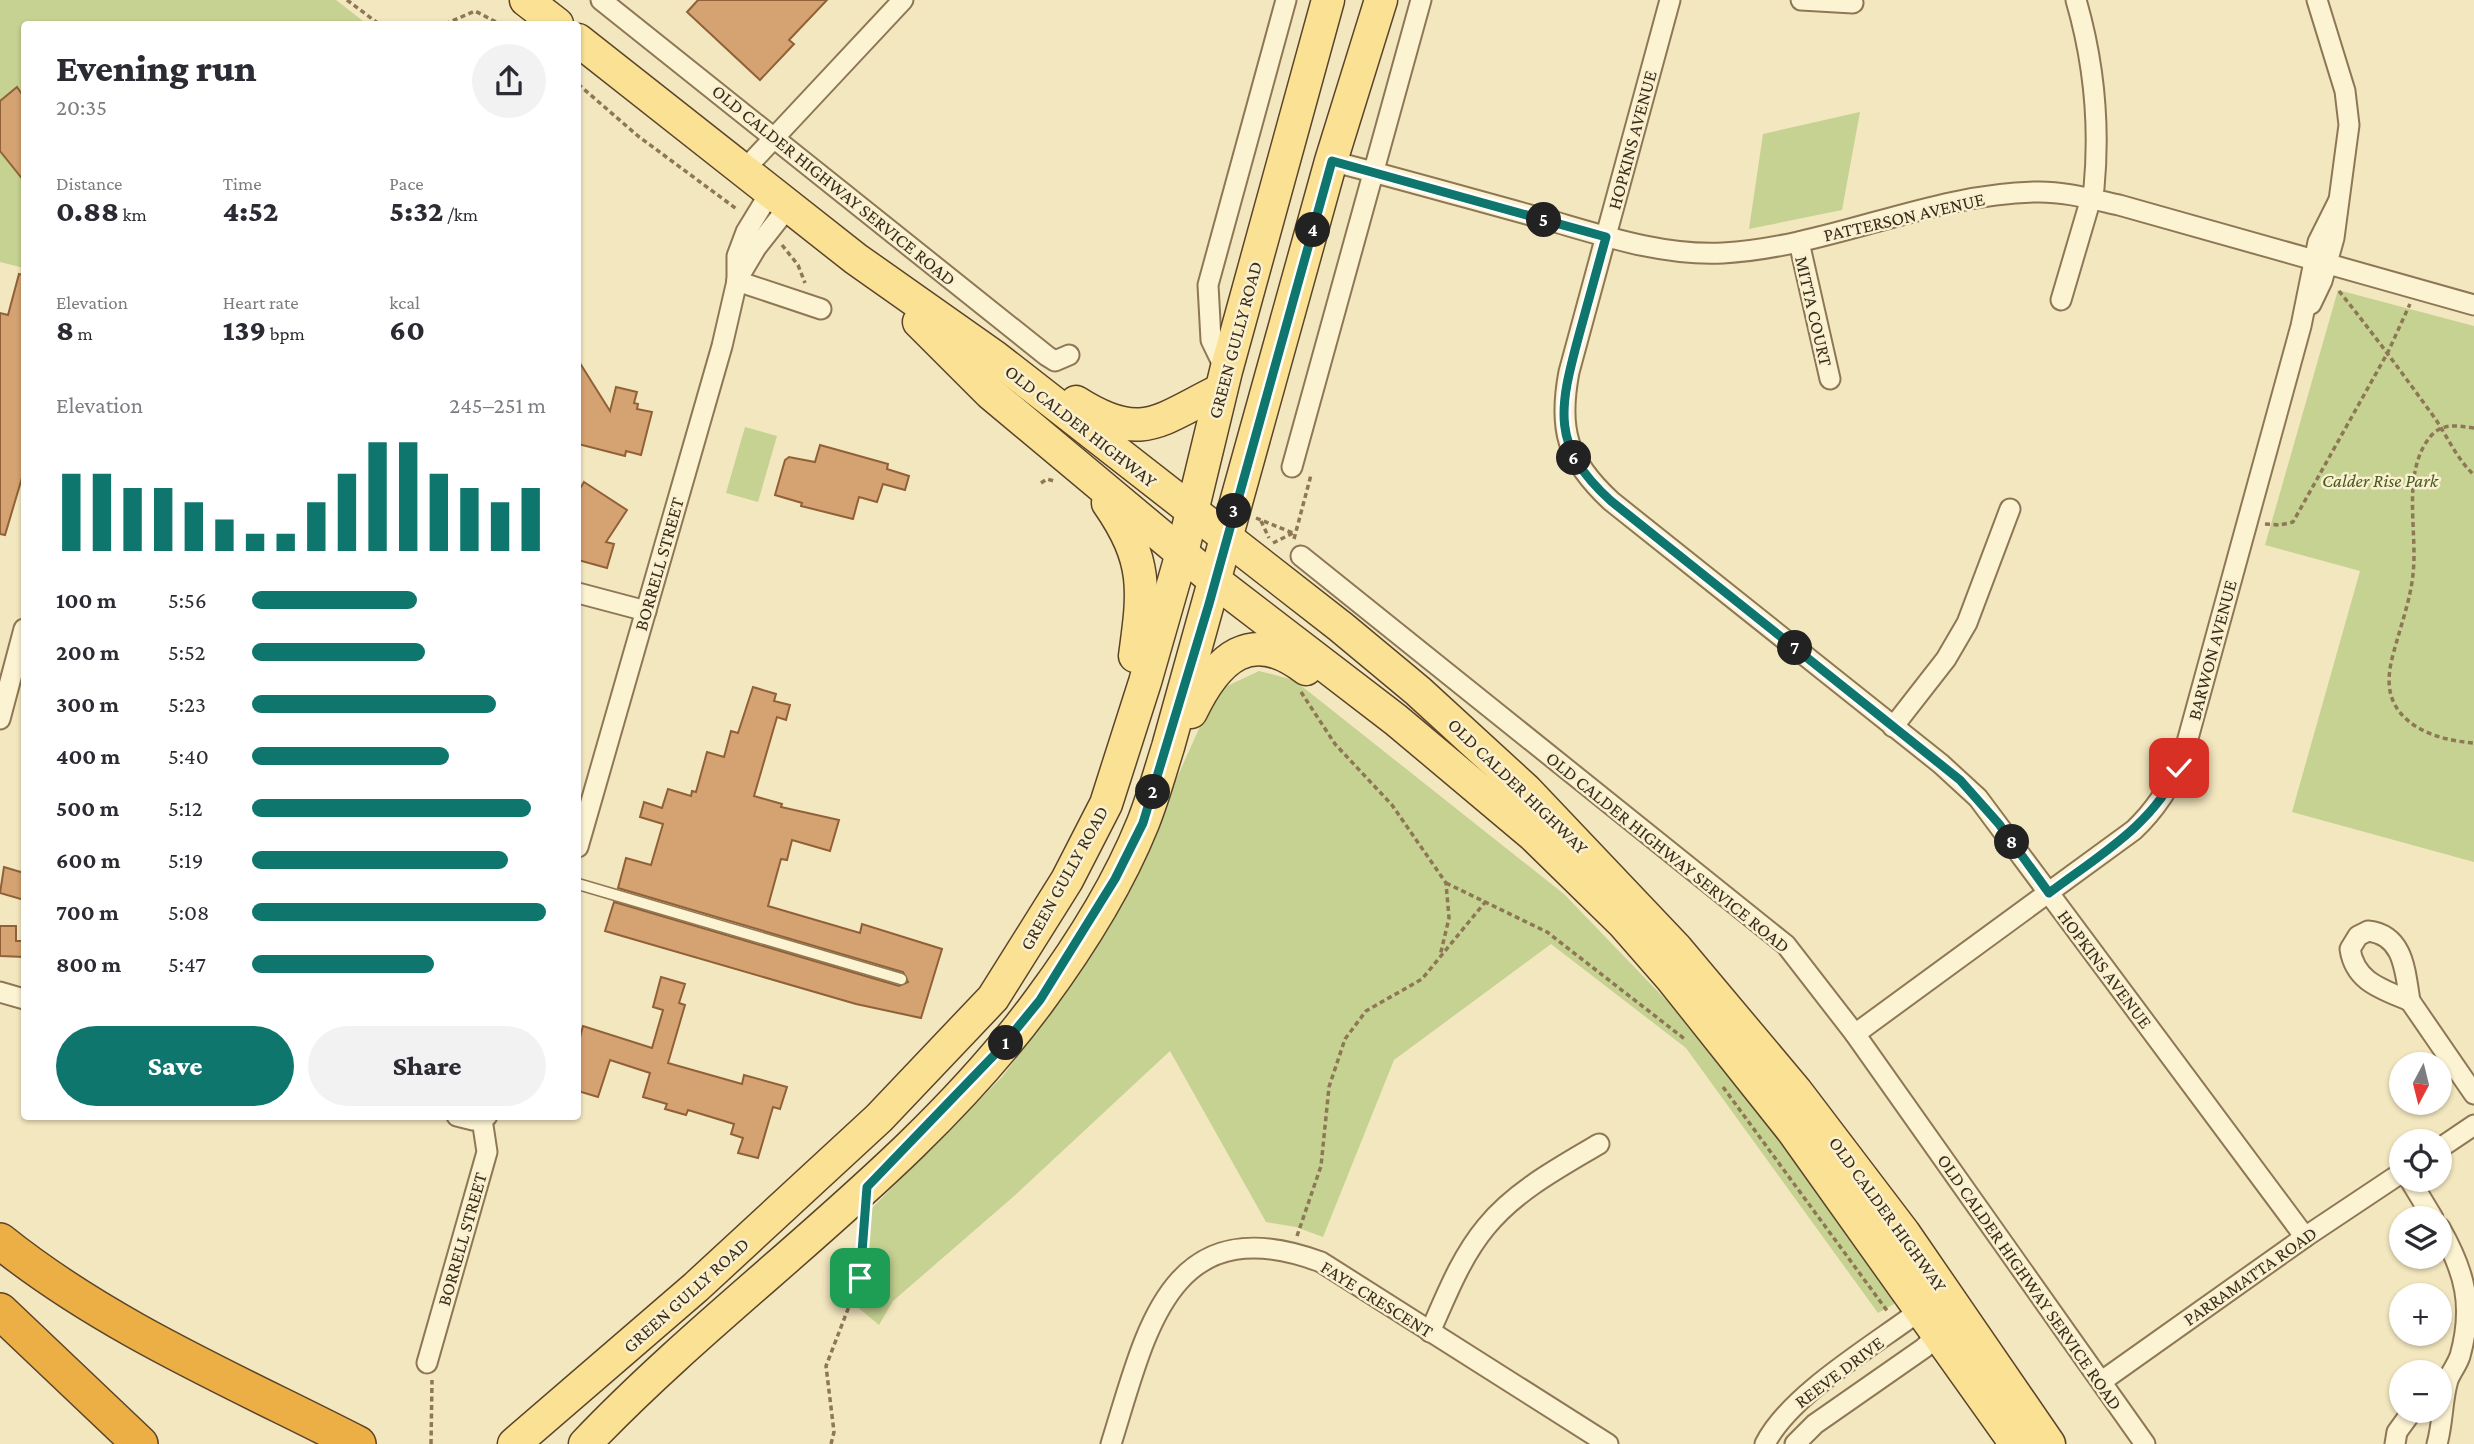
<!DOCTYPE html>
<meta charset="utf-8">
<style>
body{margin:0;font-family:"Crimson Pro",serif;background:#f2f2f3;color:#2b2b33;height:100vh;display:flex;flex-direction:column;font-size:26px;white-space:nowrap}
*{box-sizing:border-box;margin:0}
p{font-size:23px;color:#7c7c81}
.icon{flex:none;width:38px;height:38px;fill:none;stroke:currentColor;stroke-width:2;stroke-linecap:round;stroke-linejoin:round}
.map{position:relative;flex:1;overflow:hidden}
.sheet{position:absolute;left:21px;top:21px;width:560px;height:1099px;display:flex;flex-direction:column;background:#fff;border-radius:7px;box-shadow:0 2px 5px #0004}
.sheet>*{flex:none}
.needle{width:46px;rotate:187deg}
.fabs{position:absolute;left:2389px;top:1052px;display:grid;gap:14px}
.fabs a{display:grid;place-items:center;width:63px;height:63px;border-radius:50%;background:#fff;box-shadow:0 2px 5px #0004;font-size:35px}
.pin{position:absolute;display:grid;place-items:center;width:60px;height:60px;color:#fff;margin:-30px;border-radius:14px;box-shadow:0 4px 10px #0006}
.km{position:absolute;width:35px;height:35px;margin:-18px;border-radius:50%;background:#222;color:#fff;font-size:19px;line-height:35px;text-align:center}
.round{display:grid;place-items:center;flex:none;width:74px;height:74px;border-radius:37px;background:#f2f2f3}
.headline{display:flex;align-items:center;justify-content:space-between;height:119px;padding:0 35px}
h1{font-size:38px;font-weight:800;line-height:52px}
.metrics{display:grid;grid-template-columns:repeat(3,1fr);gap:10px;height:119px;padding:7px 35px}
.metrics div{display:grid;align-content:center}
.metrics b{font-size:30px;font-weight:800}
.metrics small{font-size:19px;font-weight:400}
.metrics p{font-size:19px}
.chart{height:196px;padding:14px 35px}
.chart p{display:flex;justify-content:space-between}
.chart svg{width:100%;height:126px;margin-top:7px;stroke:#0f766e;stroke-width:6}
.cta{display:flex;gap:14px;margin-top:auto;padding:14px 35px}
.cta a{flex:1;height:80px;border-radius:42px;background:#0f766e;color:#fff;font-size:28px;font-weight:800;line-height:80px;text-align:center}
.cta a+a{background:#f2f2f3;color:#2b2b33}
ul{padding:0 35px;list-style:none;font-size:23px}
li{display:grid;grid-template-columns:112px 84px 1fr;align-items:center;height:52px}
li i{height:18px;border-radius:9px;background:#0f766e}
.map>svg:first-child{display:block}
</style>
<div class="map">
<svg width="2474" height="1444" viewBox="0 0 2474 1444">
<rect width="100%" height="100%" fill="#f3e7bf"/>
<g fill="#c6d292">
<path d="M 0,0 L 336,0 L 367,24 L 24,24 L 24,268 L 0,262 Z"/>
<path d="M 1860,112 L 1842,210 L 1749,229 L 1763,134 Z"/>
<path d="M 2338,290 L 2474,326 L 2474,862 L 2292,812 L 2360,571 L 2265,545 Z"/>
<path d="M 745,427 L 777,436 L 758,502 L 726,493 Z"/>
<path d="M 1259,671 L 1294,680 L 1564,894 L 1667,1001 L 1887,1273 L 1895,1294 L 1894,1304 L 1878,1313 L 1686,1048 L 1551,944 L 1394,1060 L 1323,1237 L 1296,1227 L 1266,1222 L 1170,1051 L 1013,1197 L 893,1301 L 879,1325 L 844,1296 L 864,1253 L 863,1217 L 1002,1077 L 1062,999 L 1137,867 L 1206,713 L 1223,688 Z"/>
</g>
<g fill="#d5a271" stroke="#906138" stroke-width="2">
<path d="M 698,0 L 827,0 L 789,40 L 794,44 L 760,80 L 687,12 Z"/>
<path d="M 17,87 L 24,97 L 24,181 L 0,151 L 0,101 Z"/>
<path d="M 19,274 L 24,275 L 24,471 L 5,535 L 0,534 L 0,313 L 8,315 Z"/>
<path d="M 578,360 L 610,411 L 616,387 L 637,392 L 634,403 L 638,404 L 637,409 L 652,412 L 641,455 L 626,451 L 625,456 L 578,444 Z"/>
<path d="M 820,445 L 888,464 L 887,469 L 909,476 L 905,490 L 883,484 L 877,502 L 859,497 L 853,519 L 801,506 L 802,503 L 775,495 L 785,460 L 789,457 L 815,462 Z"/>
<path d="M 584,482 L 627,510 L 606,542 L 614,544 L 607,568 L 578,560 L 578,492 Z"/>
<path d="M 753,687 L 776,694 L 774,701 L 790,705 L 786,720 L 777,717 L 754,796 L 782,804 L 781,807 L 839,820 L 830,851 L 792,840 L 787,860 L 781,859 L 768,906 L 860,933 L 862,924 L 942,949 L 921,1018 L 856,1004 L 605,931 L 614,902 L 899,986 L 908,982 L 903,972 L 618,888 L 626,858 L 651,865 L 663,824 L 640,817 L 644,802 L 662,808 L 668,789 L 691,796 L 692,791 L 696,792 L 707,752 L 724,757 L 731,731 L 738,733 Z"/>
<path d="M 4,867 L 24,873 L 24,900 L 0,893 Z"/>
<path d="M 0,926 L 16,926 L 16,941 L 24,941 L 24,957 L 0,956 Z"/>
<path d="M 661,977 L 685,984 L 679,1003 L 685,1005 L 668,1063 L 742,1084 L 744,1075 L 787,1087 L 780,1109 L 773,1107 L 758,1158 L 738,1153 L 743,1138 L 731,1134 L 734,1124 L 688,1110 L 686,1115 L 665,1109 L 667,1104 L 643,1097 L 650,1073 L 610,1060 L 598,1097 L 578,1091 L 578,1045 L 583,1026 L 652,1048 L 663,1010 L 653,1007 Z"/>
</g>
<g fill="none" stroke-linecap="round" stroke-linejoin="round">
<g stroke="#8e7755" stroke-width="13">
<path id="service" d="M 578,884 L 901,979"/>
</g>
<g stroke="#8e7755" stroke-width="23">
<g id="minor">
<path d="M 601,0 L 1047,356 L 1055,361 L 1069,355"/>
<path d="M 1670,0 L 1569,372 C 1558,430 1567,460 1611,501 L 1941,764 L 1978,798 L 2305,1237"/>
<path d="M 1801,0 L 1853,3"/>
<path d="M 1331,161 C 1405,180 1478,201 1552,221 C 1607,237 1665,256 1723,253 C 1829,247 1929,194 2035,192 C 2063,191 2092,199 2119,205 L 2474,305"/>
<path d="M 744,170 L 903,0"/>
<path d="M 1799,242 L 1830,379"/>
<path d="M 737,280 L 756,248 L 789,206"/>
<path d="M 737,281 L 821,309"/>
<path d="M 2061,300 L 2094,188 C 2100,124 2094,62 2076,0"/>
<path d="M 2311,304 L 2322,281 L 2334,238 L 2349,125 L 2345,91 L 2317,0"/>
<path d="M 1226,371 L 1211,340 L 1208,285 L 1286,0"/>
<path d="M 1292,467 L 1421,0"/>
<path d="M 1301,556 L 1786,945 L 1855,1034 L 2145,1444"/>
<path d="M 578,593 L 646,611"/>
<path d="M 0,719 L 24,629"/>
<path d="M 1893,727 L 1946,659 L 1967,623 L 2010,509"/>
<path d="M 578,847 L 722,346 L 737,281 L 737,256 L 746,232 L 771,191"/>
<path d="M 2368,931 C 2404,935 2405,971 2410,1001 C 2382,989 2355,982 2350,949 L 2358,936 Z"/>
<path d="M 0,992 L 24,999"/>
<path d="M 2410,1001 L 2474,1094"/>
<path d="M 1855,1034 L 2134,830 C 2157,808 2173,783 2184,753 L 2301,326 L 2318,242 L 2338,202"/>
<path d="M 457,1116 L 473,1120 L 487,1116"/>
<path d="M 2440,1148 L 2474,1125"/>
<path d="M 2410,1180 L 2433,1218"/>
<path d="M 1430,1332 C 1446,1296 1461,1257 1486,1227 C 1515,1191 1560,1167 1599,1144"/>
<path d="M 427,1363 L 487,1152 L 482,1119"/>
<path d="M 2102,1381 L 2305,1237 L 2401,1173"/>
<path d="M 1111,1444 C 1146,1333 1168,1205 1321,1262 L 1608,1444"/>
<path d="M 1765,1444 C 1790,1394 1876,1344 1922,1309"/>
<path d="M 1795,1444 L 1815,1424 L 1924,1348 L 1940,1332"/>
<path d="M 2395,1444 L 2397,1432 L 2413,1410"/>
<path d="M 2437,1444 C 2443,1423 2442,1400 2448,1380 C 2451,1372 2457,1365 2460,1356 C 2474,1306 2465,1272 2440,1228"/>
</g>
</g>
<g stroke="#5b442a" stroke-width="35">
<g id="primary">
<path d="M 526,0 L 557,24"/>
<path d="M 578,40 L 856,259 L 995,357 L 1341,627 L 1418,691 L 1526,790 L 1676,948 L 1796,1091 L 1904,1233 L 2049,1444"/>
<path d="M 919,322 L 990,393 L 1215,581 L 1396,720 L 1533,835 L 1623,923 L 1672,979 L 1793,1131 L 2016,1444"/>
<path d="M 1076,402 C 1142,444 1159,420 1221,390"/>
<path d="M 1108,503 C 1148,561 1144,590 1135,656"/>
<path d="M 1191,712 C 1217,658 1251,626 1306,669"/>
<path d="M 514,1444 L 696,1287 L 879,1118 L 993,998 L 1067,880 L 1106,804 L 1145,682 L 1182,553 L 1226,371 L 1328,0"/>
<path d="M 585,1444 C 731,1291 913,1172 1039,1001 C 1079,947 1118,885 1143,823 C 1153,798 1160,772 1168,747 L 1331,161 L 1381,0"/>
</g>
</g>
<g stroke="#5b442a" stroke-width="38">
<g id="motorway">
<path d="M 0,1241 C 107,1327 237,1382 358,1444"/>
<path d="M 0,1311 L 140,1444"/>
</g>
</g>
<g stroke="#8e7755" stroke-width="3.5" stroke-dasharray="5 3.5" stroke-linecap="butt">
<path d="M 347,0 L 379,24"/>
<path d="M 445,24 L 475,11 L 500,24"/>
<path d="M 578,84 L 638,136 L 738,210"/>
<path d="M 782,245 L 798,265 L 805,283"/>
<path d="M 2339,291 C 2372,332 2403,374 2434,417 C 2448,437 2456,458 2474,475"/>
<path d="M 2474,428 C 2457,426 2442,422 2430,437 C 2401,473 2418,532 2413,574 C 2411,595 2404,616 2398,637 C 2392,658 2383,683 2395,705 C 2410,732 2446,741 2474,743"/>
<path d="M 1041,483 L 1047,479 L 1054,481"/>
<path d="M 1256,518 L 1293,533"/>
<path d="M 1261,521 L 1269,538"/>
<path d="M 2265,524 L 2280,525 L 2293,522 L 2388,352 L 2410,304"/>
<path d="M 1294,539 L 1311,475"/>
<path d="M 1273,543 L 1293,533"/>
<path d="M 1301,692 L 1335,744 L 1392,805 L 1446,883 L 1449,918 L 1440,956"/>
<path d="M 1446,883 L 1547,932 L 1686,1040"/>
<path d="M 1723,1087 L 1888,1312"/>
<path d="M 1297,1236 L 1321,1166 L 1329,1087 L 1345,1039 L 1366,1011 L 1422,979 L 1486,901"/>
<path d="M 431,1444 L 432,1380"/>
<path d="M 831,1444 L 834,1432 L 826,1366 L 860,1278 L 865,1221"/>
</g>
<use href="#service" stroke="#fcf3d3" stroke-width="10"/>
<use href="#minor" stroke="#fcf3d3" stroke-width="19"/>
<use href="#primary" stroke="#fae193" stroke-width="32"/>
<use href="#motorway" stroke="#ecaf46" stroke-width="35"/>
</g>
<g fill="none" stroke-linecap="round" stroke-linejoin="round">
<g stroke="#fff" stroke-width="14">
<path id="route" d="M 860,1278 L 867,1187 L 1000,1049 L 1040,1000 L 1115,879 L 1143,823 L 1209,604 L 1332,161 L 1606,237 C 1597,270 1588,303 1579,335 C 1559,409 1550,446 1611,501 L 1960,780 L 1999,824 L 2049,893 C 2098,856 2153,825 2179,768"/>
</g>
<use href="#route" stroke="#0f766e" stroke-width="9"/>
</g>
<g text-anchor="middle" dominant-baseline="central" stroke-width="5" stroke-linejoin="round" paint-order="stroke">
<g font-size="19" fill="#3b2d1b" stroke="#f9f0d0">
<text transform="translate(1632 140) rotate(-75)">HOPKINS AVENUE</text>
<text transform="translate(834 185) rotate(39)">OLD CALDER HIGHWAY SERVICE ROAD</text>
<text transform="translate(1904 217) rotate(-13)">PATTERSON AVENUE</text>
<text transform="translate(1814 311) rotate(77)">MITTA COURT</text>
<text transform="translate(1235 340) rotate(-75)">GREEN GULLY ROAD</text>
<text transform="translate(1081 426) rotate(38)">OLD CALDER HIGHWAY</text>
<text transform="translate(659 564) rotate(-74)">BORRELL STREET</text>
<text transform="translate(2212 650) rotate(-75)">BARWON AVENUE</text>
<text transform="translate(1518 786) rotate(44)">OLD CALDER HIGHWAY</text>
<text transform="translate(1668 852) rotate(39)">OLD CALDER HIGHWAY SERVICE ROAD</text>
<text transform="translate(1064 878) rotate(-61)">GREEN GULLY ROAD</text>
<text transform="translate(2105 969) rotate(53)">HOPKINS AVENUE</text>
<text transform="translate(1888 1214) rotate(54)">OLD CALDER HIGHWAY</text>
<text transform="translate(462 1239) rotate(-74)">BORRELL STREET</text>
<text transform="translate(2250 1276) rotate(-35)">PARRAMATTA ROAD</text>
<text transform="translate(2030 1282) rotate(55)">OLD CALDER HIGHWAY SERVICE ROAD</text>
<text transform="translate(686 1295) rotate(-42)">GREEN GULLY ROAD</text>
<text transform="translate(1377 1299) rotate(32)">FAYE CRESCENT</text>
<text transform="translate(1839 1372) rotate(-37)">REEVE DRIVE</text>
</g>
<g font-size="19" font-style="italic" fill="#475a20" stroke="#f9f0d0">
<text x="2380" y="480">Calder Rise Park</text>
</g>
</g>
</svg>
<div class="fabs">
<a><svg class="needle" viewBox="-14 -14 28 28"><path d="M0-13l5 13h-10z" fill="#e53935"/><path d="M0 13l5-13h-10z" fill="#7c7c81"/></svg></a>
<a><svg class="icon" aria-label="locate" viewBox="0 0 24 24"><circle cx="12" cy="12" r="6"/><path d="M12 2v4M12 18v4M2 12h4M18 12h4"/></svg></a>
<a><svg class="icon" aria-label="layers" viewBox="0 0 24 24"><path d="M12 4l9 5-9 5-9-5zM3 14l9 5 9-5"/></svg></a>
<a>+</a>
<a>−</a>
</div>
<div class="pin" style="left:860px;top:1278px;background:#1e9e55"><svg class="icon" aria-label="arrive" viewBox="0 0 24 24"><path d="M6 21V4h12l-3 4 3 4H6"/></svg></div>
<div class="pin" style="left:2179px;top:768px;background:#d93025"><svg class="icon" aria-label="check" viewBox="0 0 24 24"><path d="M5 12l5 5 9-10"/></svg></div>
<b class="km" style="left:1006px;top:1043px">1</b>
<b class="km" style="left:1153px;top:792px">2</b>
<b class="km" style="left:1234px;top:511px">3</b>
<b class="km" style="left:1313px;top:230px">4</b>
<b class="km" style="left:1544px;top:220px">5</b>
<b class="km" style="left:1574px;top:458px">6</b>
<b class="km" style="left:1795px;top:648px">7</b>
<b class="km" style="left:2012px;top:842px">8</b>
<section class="sheet">
<div class="headline"><div><h1>Evening run</h1><p>20:35</p></div><a class="round"><svg class="icon" aria-label="share" viewBox="0 0 24 24"><path d="M12 15V3M7 8l5-5 5 5M5 13v7h14v-7"/></svg></a></div>
<div class="metrics">
<div><p>Distance</p><b>0.88<small> km</small></b></div>
<div><p>Time</p><b>4:52</b></div>
<div><p>Pace</p><b>5:32<small> /km</small></b></div>
</div>
<div class="metrics">
<div><p>Elevation</p><b>8<small> m</small></b></div>
<div><p>Heart rate</p><b>139<small> bpm</small></b></div>
<div><p>kcal</p><b>60</b></div>
</div>
<div class="chart"><p><span>Elevation</span>245–251 m</p>
<svg viewBox="0 0 160 44" preserveAspectRatio="none"><path d="M5 44V17M15 44V17M25 44V22M35 44V22M45 44V27M55 44V33M65 44V38M75 44V38M85 44V27M95 44V17M105 44V6M115 44V6M125 44V17M135 44V22M145 44V27M155 44V22"/></svg>
</div>
<ul>
<li><b>100 m</b>5:56<i style="width:56%"></i></li>
<li><b>200 m</b>5:52<i style="width:59%"></i></li>
<li><b>300 m</b>5:23<i style="width:83%"></i></li>
<li><b>400 m</b>5:40<i style="width:67%"></i></li>
<li><b>500 m</b>5:12<i style="width:95%"></i></li>
<li><b>600 m</b>5:19<i style="width:87%"></i></li>
<li><b>700 m</b>5:08<i style="width:100%"></i></li>
<li><b>800 m</b>5:47<i style="width:62%"></i></li>
</ul>
<div class="cta"><a>Save</a><a>Share</a></div>
</section>
</div>
